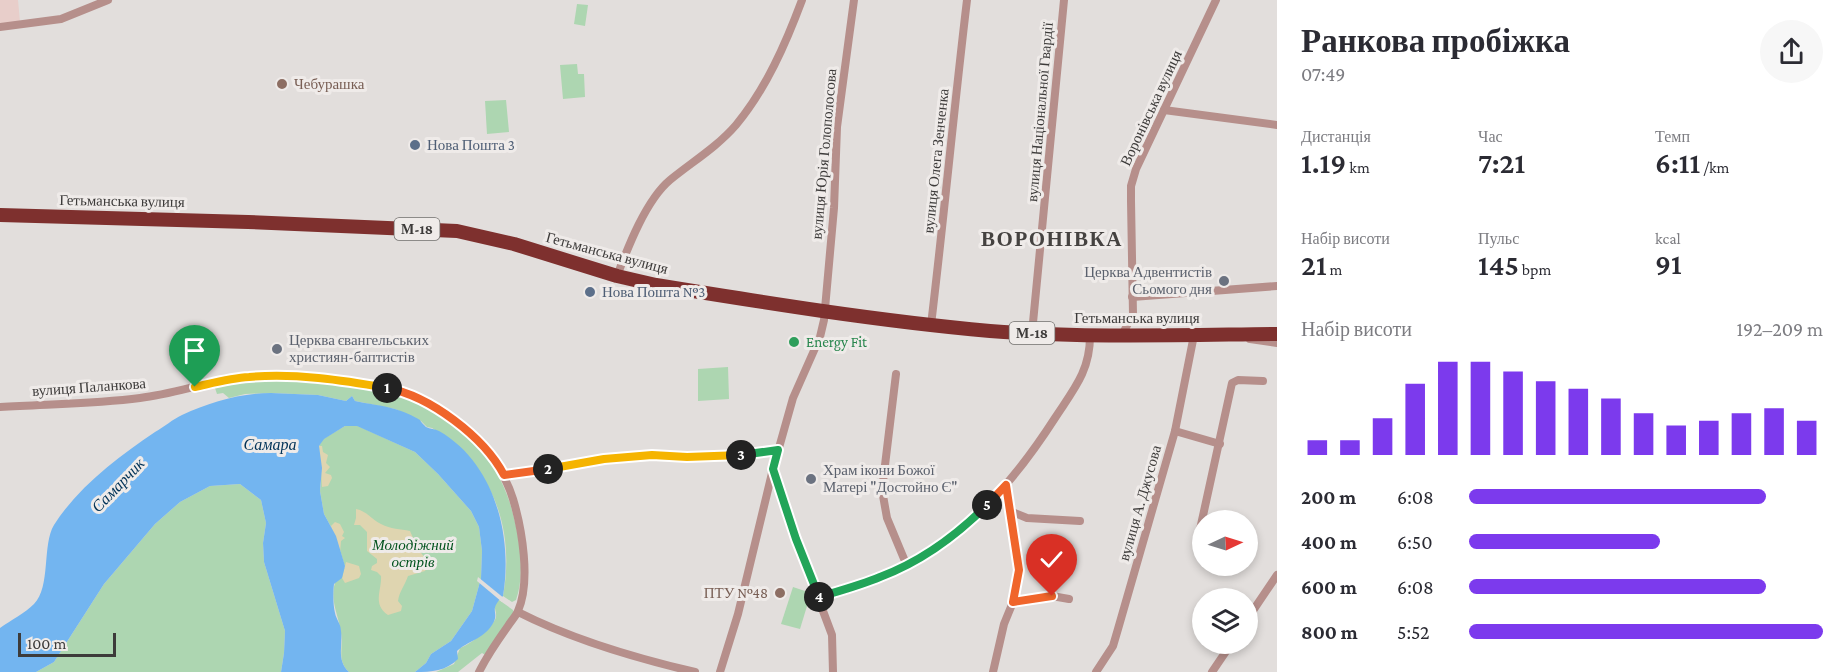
<!DOCTYPE html>
<html lang="uk">
<meta charset="utf-8">
<style>
body{margin:0;font-family:"Crimson Pro",serif;background:#f7f7f7;color:#2b2b33;height:100vh;display:flex;flex-direction:column;font-size:22px;white-space:nowrap}
*{box-sizing:border-box;margin:0}
p{font-size:20px;color:#7c7c81}
.icon{flex:none;width:33px;height:33px;fill:none;stroke:currentColor;stroke-width:2;stroke-linecap:round;stroke-linejoin:round}
.map{position:relative;flex:1;overflow:hidden}
.sheet{display:flex;flex-direction:column;background:#fff;width:570px}
.sheet>*{flex:none}
.needle{width:39px;rotate:86deg}
.controls{position:absolute;left:1192px;top:510px;display:grid;gap:12px}
.controls a{display:grid;place-items:center;width:66px;height:66px;border-radius:50%;background:#fff;box-shadow:0 3px 9px #0003;font-size:30px}
.scale{position:absolute;left:18px;bottom:15px;width:98px;box-sizing:border-box;padding-left:6px;border:3px solid #3d3b3a;border-top:0;font-size:16px;line-height:21px;white-space:nowrap;color:#3d3b3a;-webkit-text-stroke:4px #efebe9;paint-order:stroke}
.pin{position:absolute;display:grid;place-items:center;width:51px;height:51px;color:#fff;margin:-62px -26px;border-radius:50% 50% 50% 0;rotate:-45deg;box-shadow:0 0 6px #0007}
.pin .icon{rotate:45deg}
.km{position:absolute;width:30px;height:30px;margin:-15px;border-radius:50%;background:#222;color:#fff;font-size:16px;line-height:30px;text-align:center}
.round{display:grid;place-items:center;flex:none;width:63px;height:63px;border-radius:32px;background:#f7f7f7}
.summary{display:flex;align-items:center;justify-content:space-between;height:102px;padding:0 24px}
h1{font-size:33px;font-weight:600;line-height:45px}
.metrics{display:grid;grid-template-columns:repeat(3,1fr);gap:9px;height:102px;padding:6px 24px}
.metrics div{display:grid;align-content:center}
.metrics b{font-size:30px;font-weight:600}
.metrics small{font-size:16px;font-weight:400}
.metrics p{font-size:16px}
.chart{height:168px;padding:12px 24px}
.chart p{display:flex;justify-content:space-between}
.chart svg{width:100%;height:108px;margin-top:6px;stroke:#7c3aed;stroke-width:6}
ul{padding:0 24px;list-style:none;font-size:20px}
li{display:grid;grid-template-columns:96px 72px 1fr;align-items:center;height:45px}
li i{height:15px;border-radius:8px;background:#7c3aed}
main{display:flex;flex:1;min-height:0}
.map>svg:first-child{display:block}
</style>
<main>
<div class="map">
<svg width="1277" height="672" viewBox="0 0 1277 672">
<rect width="100%" height="100%" fill="#e2dedc"/>
<path fill="#e8ceca" d="M 0,0 L 18,0 L 20,22 L 0,24 Z"/>
<g fill="#add6b1">
<path d="M 577,4 L 588,5 L 585,26 L 574,24 Z"/>
<path d="M 577,64 L 578,74 L 584,74 L 585,97 L 563,99 L 560,65 Z"/>
<path d="M 506,100 L 509,132 L 487,134 L 485,101 Z"/>
<path d="M 728,367 L 729,399 L 698,401 L 698,369 Z"/>
<path d="M 265,379 C 308,381 386,383 423,404 C 439,412 454,425 467,437 C 491,459 505,482 513,514 C 520,540 525,575 516,600 L 512,602 L 503,596 C 511,553 505,508 479,472 C 474,465 469,456 462,450 C 453,442 442,435 432,428 L 427,427 L 421,421 L 395,409 L 355,401 L 352,396 L 346,401 L 318,395 L 271,393 L 245,394 L 229,398 L 223,393 L 217,394 L 215,388 L 247,380 Z"/>
<path d="M 345,426 L 358,426 L 415,452 L 438,474 L 471,511 L 479,527 L 482,551 L 481,578 L 472,611 L 451,641 L 431,654 L 426,663 L 415,672 L 349,672 C 336,660 344,647 341,633 C 339,617 331,603 334,587 C 335,580 341,573 345,567 L 336,536 L 324,514 L 320,491 L 321,482 L 319,446 L 323,439 Z"/>
<path d="M 240,484 L 261,500 L 266,523 L 263,543 L 264,562 L 285,631 L 284,653 L 281,672 L 36,672 L 54,662 L 104,584 L 155,524 L 180,502 L 210,486 Z"/>
<path d="M 793,587 L 811,593 L 800,629 L 781,624 Z"/>
<path d="M 499,600 L 513,610 L 514,614 L 487,656 L 482,653 L 458,672 L 436,672 L 454,664 L 460,648 C 469,645 494,627 496,617 C 497,609 491,606 499,600 Z"/>
</g>
<g fill="#dfd5b0">
<path d="M 319,446 L 322,446 L 323,452 L 328,455 L 326,463 L 330,467 L 325,473 L 331,475 L 332,478 L 328,486 L 322,487 Z"/>
<path d="M 356,509 C 367,511 372,520 381,524 C 391,529 400,529 410,531 L 418,549 L 429,563 L 425,571 L 408,576 C 405,585 399,592 398,601 L 402,606 L 401,611 L 388,615 C 372,604 382,590 381,576 L 377,572 L 371,570 L 372,566 L 377,563 L 377,559 L 367,551 L 367,532 L 360,525 L 354,525 L 356,518 Z"/>
<path d="M 335,522 L 340,524 L 344,532 L 342,536 L 345,538 L 341,541 L 340,553 L 331,526 Z"/>
<path d="M 346,562 L 359,566 L 361,574 L 359,578 L 345,583 L 342,578 Z"/>
</g>
<path fill="#73b5f0" d="M 271,393 L 318,395 L 346,401 L 352,396 L 355,401 C 368,404 382,405 395,409 C 402,411 414,416 420,420 C 420,421 426,427 426,427 C 430,429 435,429 439,431 C 495,463 513,537 503,596 C 487,612 501,611 492,625 C 483,639 468,641 457,651 L 458,659 C 446,671 432,672 415,672 L 426,663 L 431,654 L 451,641 L 472,611 L 481,578 L 482,551 L 479,527 L 471,511 L 438,474 L 415,452 L 357,426 L 345,426 L 324,439 L 319,446 L 322,468 L 320,491 L 324,514 L 336,536 L 345,566 L 342,578 L 334,584 C 333,592 333,605 335,613 C 336,619 341,624 341,631 C 343,645 336,660 349,672 L 281,672 L 284,653 L 285,631 L 264,562 L 263,543 L 266,523 L 261,500 L 240,484 L 210,486 L 180,502 L 155,524 L 104,584 L 54,662 L 36,672 L 0,672 L 0,628 C 11,620 25,613 34,604 C 51,587 42,544 54,525 C 78,487 118,457 155,432 C 164,427 173,419 182,415 C 210,402 240,393 271,393 Z"/>
<path fill="#e2dedc" d="M 478,577 L 505,599 L 502,602 L 477,581 Z"/>
<g fill="none" stroke-linecap="round" stroke-linejoin="round">
<g stroke="#b68f8b" stroke-width="8">
<path d="M 0,27 L 61,19 L 108,0"/>
<path d="M 1164,110 L 1277,125"/>
<path d="M 617,276 C 628,247 646,200 670,180 C 692,162 717,147 736,125 C 766,89 786,43 802,0"/>
<path d="M 1132,297 L 1277,286"/>
<path d="M 931,325 C 944,217 954,108 967,0"/>
<path d="M 1032,333 L 1064,0"/>
<path d="M 1122,335 L 1133,314 L 1131,201 L 1131,186 L 1136,169 L 1216,0"/>
<path d="M 1250,339 L 1277,343"/>
<path d="M 896,374 L 882,490 L 887,518 L 907,566"/>
<path d="M 0,407 C 46,404 94,404 140,398 C 176,394 211,380 247,377 C 275,374 304,378 332,381 C 357,383 384,385 408,394 C 452,409 500,455 513,499 C 522,529 531,581 518,611 C 516,616 511,621 508,626 C 498,640 487,656 479,672"/>
<path d="M 1175,431 L 1220,444"/>
<path d="M 774,470 L 796,539 L 832,635 L 833,672"/>
<path d="M 504,475 L 604,459 L 652,455 L 711,456 L 755,454 L 778,450"/>
<path d="M 1010,511 L 1027,518 L 1080,521"/>
<path d="M 1197,543 L 1232,383 L 1238,380 L 1263,381"/>
<path d="M 819,598 C 847,588 877,580 904,567 C 969,535 1017,477 1055,418 C 1074,389 1090,371 1090,336"/>
<path d="M 1013,602 L 1052,596 L 1069,599"/>
<path d="M 518,612 C 573,640 635,658 695,672"/>
<path d="M 1248,618 L 1277,575"/>
<path d="M 720,672 L 738,614 L 773,469 L 793,398 L 820,337 L 824,320 L 834,208 L 837,127 L 854,0"/>
<path d="M 993,672 L 1004,624 L 1013,602 L 1019,570 L 1006,485"/>
<path d="M 1096,672 L 1113,646 L 1118,629 L 1175,431 L 1194,335"/>
<path d="M 1212,672 L 1231,644"/>
</g>
<path stroke="#7e302e" stroke-width="14" d="M 0,215 L 248,222 L 457,231 L 514,244 L 617,276 L 656,285 C 767,303 878,321 990,331 C 1086,338 1181,335 1277,334"/>
</g>
<g fill="none" stroke-linecap="round" stroke-linejoin="round">
<g stroke="#fff" stroke-width="12">
<path id="split-1" d="M 195,387 C 213,383 231,378 249,377 C 295,373 342,380 387,388"/>
</g>
<g stroke="#fff" stroke-width="12">
<path id="split-2" d="M 387,388 C 430,396 484,437 504,475 L 548,469"/>
</g>
<g stroke="#fff" stroke-width="12">
<path id="split-3" d="M 548,469 L 604,459 L 652,455 L 687,457 L 741,455"/>
</g>
<g stroke="#fff" stroke-width="12">
<path id="split-4" d="M 741,455 L 778,450 L 773,469 L 796,539 L 819,597"/>
</g>
<g stroke="#fff" stroke-width="12">
<path id="split-5" d="M 819,597 C 839,591 861,585 880,577 C 920,562 957,535 987,505"/>
</g>
<g stroke="#fff" stroke-width="12">
<path id="split-6" d="M 987,505 L 1006,485 L 1019,570 L 1013,602 L 1052,596"/>
</g>
<use href="#split-1" stroke="#f5b400" stroke-width="8"/>
<use href="#split-2" stroke="#f0652b" stroke-width="8"/>
<use href="#split-3" stroke="#f5b400" stroke-width="8"/>
<use href="#split-4" stroke="#22a559" stroke-width="8"/>
<use href="#split-5" stroke="#22a559" stroke-width="8"/>
<use href="#split-6" stroke="#f0652b" stroke-width="8"/>
</g>
<g fill="#8d6e63" stroke="#efebe9" stroke-width="2">
<circle cx="282" cy="84" r="6"/>
<circle cx="780" cy="593" r="6"/>
</g>
<g fill="#5c6f8a" stroke="#efebe9" stroke-width="2">
<circle cx="415" cy="145" r="6"/>
<circle cx="590" cy="292" r="6"/>
</g>
<g fill="#6b7280" stroke="#efebe9" stroke-width="2">
<circle cx="1224" cy="281" r="6"/>
<circle cx="277" cy="349" r="6"/>
<circle cx="811" cy="479" r="6"/>
</g>
<circle fill="#2e9e5b" stroke="#efebe9" stroke-width="2" cx="794" cy="342" r="6"/>
<g text-anchor="middle" dominant-baseline="central" stroke-width="6" stroke-linejoin="round" paint-order="stroke">
<g fill="#efebe9" stroke="#72706e" stroke-width="1.5">
<rect x="394.5" y="218" width="45" height="22" rx="4.5"/>
<rect x="1009.5" y="322" width="45" height="22" rx="4.5"/>
</g>
<g font-size="14" font-weight="bold" fill="#3d3b3a">
<text x="417" y="229">М-18</text>
<text x="1032" y="333">М-18</text>
</g>
<g font-size="15" fill="#785e54" stroke="#efebe9" text-anchor="start">
<text x="294" y="84">Чебурашка</text>
<text x="768" y="593" text-anchor="end">ПТУ №48</text>
</g>
<g font-size="15" fill="#3d3b3a" stroke="#efebe9">
<text transform="translate(1151 108) rotate(-65)">Воронівська вулиця</text>
<text transform="translate(1040 112) rotate(-85)">вулиця Національної Гвардії</text>
<text transform="translate(824 154) rotate(-85)">вулиця Юрія Голополосова</text>
<text transform="translate(936 161) rotate(-84)">вулиця Олега Зенченка</text>
<text transform="translate(122 201) rotate(1)">Гетьманська вулиця</text>
<text transform="translate(607 253) rotate(15)">Гетьманська вулиця</text>
<text x="1137" y="318">Гетьманська вулиця</text>
<text transform="translate(89 387) rotate(-4)">вулиця Паланкова</text>
<text transform="translate(1140 503) rotate(-74)">вулиця А. Джусова</text>
</g>
<g font-size="15" fill="#4e5e75" stroke="#efebe9" text-anchor="start">
<text x="427" y="145">Нова Пошта 3</text>
<text x="602" y="292">Нова Пошта №3</text>
</g>
<g font-size="15" fill="#5b616d" stroke="#efebe9" text-anchor="start">
<text x="1212" y="272" text-anchor="end">Церква Адвентистів<tspan x="1212" dy="17">Сьомого дня</tspan></text>
<text x="289" y="340">Церква євангельських<tspan x="289" dy="17">християн-баптистів</tspan></text>
<text x="823" y="470">Храм ікони Божої<tspan x="823" dy="17">Матері "Достойно Є"</tspan></text>
</g>
<g font-size="15" fill="#27864d" stroke="#efebe9" text-anchor="start">
<text x="806" y="342">Energy Fit</text>
</g>
<g font-size="15" font-style="italic" fill="#00521d" stroke="#efebe9">
<text x="413" y="545">Молодіжний<tspan x="413" dy="17">острів</tspan></text>
</g>
<g font-size="16" font-style="italic" fill="#003257" stroke="#efebe9">
<text x="270" y="444">Самара</text>
<text transform="translate(118 485) rotate(-46)">Самарчик</text>
</g>
<g font-size="21" font-weight="bold" letter-spacing="1.5" fill="#454240" stroke="#efebe9">
<text x="1052" y="239">ВОРОНІВКА</text>
</g>
</g>
</svg>
<div class="controls">
<a><svg class="needle" viewBox="-14 -14 28 28"><path d="M0-13l5 13h-10z" fill="#e53935"/><path d="M0 13l5-13h-10z" fill="#7c7c81"/></svg></a>
<a><svg class="icon" aria-label="layers" viewBox="0 0 24 24"><path d="M12 4l9 5-9 5-9-5zM3 14l9 5 9-5"/></svg></a>
</div>
<div class="scale">100 m</div>
<div class="pin" style="left:195px;top:387px;background:#1e9e55"><svg class="icon" aria-label="arrive" viewBox="0 0 24 24"><path d="M6 21V4h12l-3 4 3 4H6"/></svg></div>
<div class="pin" style="left:1052px;top:596px;background:#d93025"><svg class="icon" aria-label="check" viewBox="0 0 24 24"><path d="M5 12l5 5 9-10"/></svg></div>
<b class="km" style="left:387px;top:388px">1</b>
<b class="km" style="left:548px;top:469px">2</b>
<b class="km" style="left:741px;top:455px">3</b>
<b class="km" style="left:819px;top:597px">4</b>
<b class="km" style="left:987px;top:505px">5</b>
</div>
<section class="sheet">
<div class="summary"><div><h1>Ранкова пробіжка</h1><p>07:49</p></div><a class="round"><svg class="icon" aria-label="share" viewBox="0 0 24 24"><path d="M12 15V3M7 8l5-5 5 5M5 13v7h14v-7"/></svg></a></div>
<div class="metrics">
<div><p>Дистанція</p><b>1.19<small> km</small></b></div>
<div><p>Час</p><b>7:21</b></div>
<div><p>Темп</p><b>6:11<small> /km</small></b></div>
</div>
<div class="metrics">
<div><p>Набір висоти</p><b>21<small> m</small></b></div>
<div><p>Пульс</p><b>145<small> bpm</small></b></div>
<div><p>kcal</p><b>91</b></div>
</div>
<div class="chart"><p><span>Набір висоти</span>192–209 m</p>
<svg viewBox="0 0 160 44" preserveAspectRatio="none"><path d="M5 44V38M15 44V38M25 44V29M35 44V15M45 44V6M55 44V6M65 44V10M75 44V14M85 44V17M95 44V21M105 44V27M115 44V32M125 44V30M135 44V27M145 44V25M155 44V30"/></svg>
</div>
<ul>
<li><b>200 m</b>6:08<i style="width:84%"></i></li>
<li><b>400 m</b>6:50<i style="width:54%"></i></li>
<li><b>600 m</b>6:08<i style="width:84%"></i></li>
<li><b>800 m</b>5:52<i style="width:100%"></i></li>
</ul>
</section>
</main>
